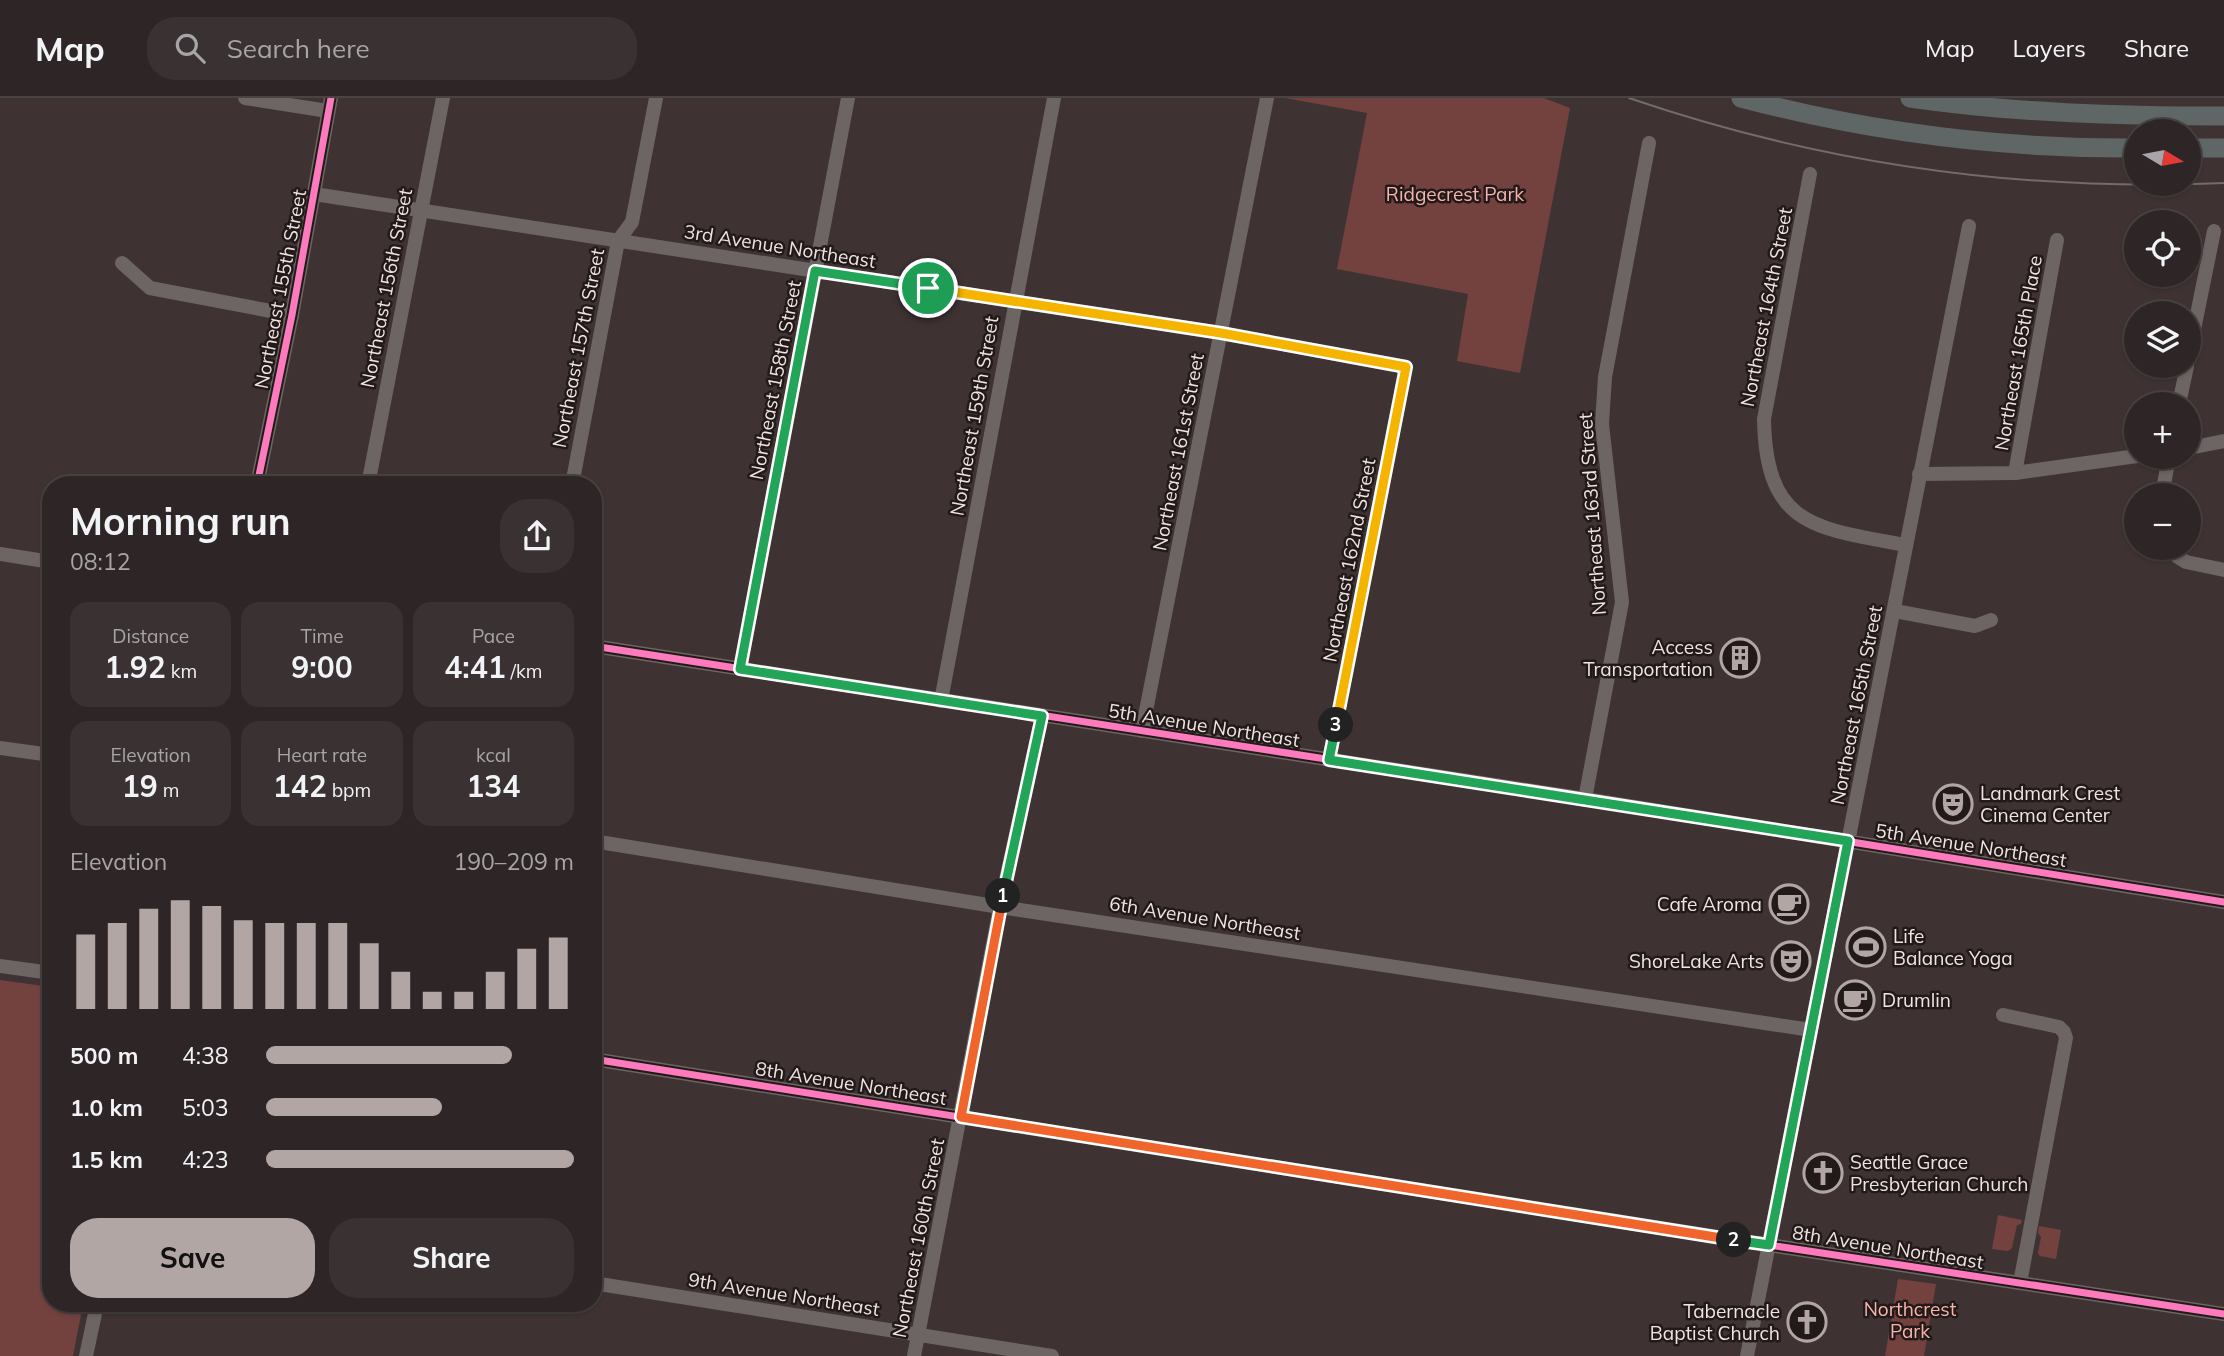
<!DOCTYPE html>
<meta charset="utf-8">
<style>
body{margin:0;font-family:Mulish,sans-serif;background:#3a3232;color:#f1f3f6;height:100vh;display:flex;flex-direction:column;font-size:26px;white-space:nowrap}
*{box-sizing:border-box;margin:0}
p{font-size:23px;color:#a7a5a7}
.icon{flex:none;width:38px;height:38px;fill:none;stroke:currentColor;stroke-width:2;stroke-linecap:round;stroke-linejoin:round}
.map{position:relative;flex:1;overflow:hidden}
.details{position:absolute;left:42px;top:378px;width:560px;height:836px;display:flex;flex-direction:column;background:#2e2626;border-radius:28px;box-shadow:0 2px 5px #0004,0 0 0 2px #494343}
.details>*{flex:none}
.needle{width:46px;rotate:100deg}
.controls{position:absolute;left:2124px;top:21px;display:grid;gap:14px}
.controls a{display:grid;place-items:center;width:77px;height:77px;border-radius:50%;background:#2e2626;box-shadow:0 2px 5px #0004,0 0 0 2px #494343;font-size:35px}
.pin{position:absolute;display:grid;place-items:center;width:60px;height:60px;color:#fff;margin:-30px;border:4px solid #fff;border-radius:50%;box-shadow:0 2px 7px #0007}
.km{position:absolute;width:35px;height:35px;margin:-18px;border-radius:50%;background:#222;color:#fff;font-size:19px;line-height:35px;text-align:center}
.round{display:grid;place-items:center;flex:none;width:74px;height:74px;border-radius:28px;background:#3a3232}
.summary{display:flex;align-items:center;justify-content:space-between;height:119px;padding:0 28px}
h1{font-size:38px;font-weight:700;line-height:52px}
.figures{display:grid;grid-template-columns:repeat(3,1fr);gap:10px;height:119px;padding:7px 28px}
.figures div{display:grid;align-content:center;border-radius:18px;background:#3a3232;text-align:center}
.figures b{font-size:30px;font-weight:700}
.figures small{font-size:19px;font-weight:400}
.figures p{font-size:19px}
.chart{height:196px;padding:14px 28px}
.chart p{display:flex;justify-content:space-between}
.chart svg{width:100%;height:126px;margin-top:7px;stroke:#b2a6a5;stroke-width:6}
.button{display:flex;gap:14px;margin-top:auto;padding:14px 28px}
.button a{flex:1;height:80px;border-radius:28px;background:#b2a6a5;color:#111;font-size:28px;font-weight:700;line-height:80px;text-align:center}
.button a+a{background:#3a3232;color:#f1f3f6}
ul{padding:0 28px;list-style:none;font-size:23px}
li{display:grid;grid-template-columns:112px 84px 1fr;align-items:center;height:52px}
li i{height:18px;border-radius:9px;background:#b2a6a5}
header{display:flex;align-items:center;gap:42px;box-sizing:border-box;height:98px;padding:0 35px;background:#2e2626;border-bottom:2px solid #494343}
header strong{font-size:33px}
nav{display:flex;gap:38px;margin-inline-start:auto;font-size:24px}
.search{width:490px;height:63px;background:#3a3232;display:flex;align-items:center;gap:18px;box-sizing:border-box;padding:0 24px;border-radius:28px;color:#a7a5a7;font-size:26px}
.map>svg:first-child{display:block}
</style>
<header>
<strong>Map</strong>
<div class="search"><svg class="icon" aria-label="search" viewBox="0 0 24 24"><circle cx="10" cy="10" r="6"/><path d="M15 15l6 6"/></svg>Search here</div>
<nav><a>Map</a><a>Layers</a><a>Share</a></nav>
</header>
<div class="map">
<svg width="2224" height="1258" viewBox="0 0 2224 1258">
<rect width="100%" height="100%" fill="#3e3332"/>
<g fill="#73423f">
<path d="M 1285,0 L 1544,0 L 1570,10 L 1520,275 L 1457,263 L 1468,196 L 1337,171 L 1367,15 Z"/>
<path d="M 0,882 L 51,889 L 51,1206 L 83,1206 L 73,1258 L 0,1258 Z"/>
<path d="M 1998,1117 L 2022,1122 L 2021,1126 L 2017,1127 L 2012,1150 L 2008,1153 L 1992,1151 Z"/>
<path d="M 2039,1128 L 2061,1132 L 2056,1161 L 2040,1158 L 2038,1155 L 2041,1139 L 2038,1135 Z"/>
<path d="M 1898,1181 L 1936,1186 L 1924,1258 L 1885,1258 Z"/>
</g>
<g fill="none" stroke-linecap="round" stroke-linejoin="round">
<g stroke="#6d6563" stroke-width="14">
<path d="M 245,0 L 328,13"/>
<path d="M 1810,76 L 1764,321 C 1766,429 1815,430 1905,447"/>
<path d="M 314,96 L 1221,235 L 1406,269 L 1329,662"/>
<path d="M 122,165 L 150,190 L 292,217"/>
<path d="M 2189,256 L 2214,133"/>
<path d="M 2179,306 L 2187,268"/>
<path d="M 2189,350 L 2224,343"/>
<path d="M 2015,375 L 2057,142"/>
<path d="M 1919,376 L 2015,375 L 2137,358"/>
<path d="M 257,387 L 292,217 L 331,0"/>
<path d="M 368,387 L 443,0"/>
<path d="M 572,387 L 618,143 L 632,124 L 656,0"/>
<path d="M 2162,397 L 2169,359"/>
<path d="M 2164,450 L 2186,464 L 2224,472"/>
<path d="M 0,456 L 51,464"/>
<path d="M 1895,513 L 1975,528 L 1991,522"/>
<path d="M 593,548 L 1585,701 L 2224,804"/>
<path d="M 740,571 L 848,0"/>
<path d="M 941,603 L 1054,0"/>
<path d="M 1142,633 L 1267,0"/>
<path d="M 0,650 L 51,657"/>
<path d="M 1585,701 L 1622,504 L 1602,326 L 1605,279 L 1649,45"/>
<path d="M 593,743 L 1000,809 L 1811,932"/>
<path d="M 0,868 L 51,875"/>
<path d="M 2003,917 L 2059,929 L 2064,934 L 2066,940 L 2020,1185"/>
<path d="M 593,961 L 1749,1144 L 2224,1216"/>
<path d="M 593,1185 L 1052,1258"/>
<path d="M 86,1258 L 97,1206"/>
<path d="M 914,1258 L 1000,809 L 1042,618"/>
<path d="M 1747,1258 L 1969,128"/>
</g>
<g stroke="#5f6666" stroke-width="19">
<path d="M 1741,0 C 1869,34 2005,51 2137,50"/>
<path d="M 1910,0 C 2014,15 2119,18 2224,18"/>
<path d="M 2189,50 L 2224,50"/>
</g>
<path stroke="#746b6b" stroke-width="2" d="M 1629,0 C 1822,66 2020,94 2224,85"/>
<g stroke="#221a19" stroke-width="11">
<g id="cycleway">
<path d="M 257,387 L 292,217 L 331,0"/>
<path d="M 593,548 L 1585,701 L 2224,804"/>
<path d="M 593,961 L 1749,1144 L 2224,1216"/>
</g>
</g>
<use href="#cycleway" stroke="#fd7abc" stroke-width="7"/>
</g>
<g fill="none" stroke-linecap="round" stroke-linejoin="round">
<g stroke="#fff" stroke-width="14">
<path id="split-1" d="M 928,190 L 815,173 L 740,571 L 1042,618 L 1003,798"/>
</g>
<g stroke="#fff" stroke-width="14">
<path id="split-2" d="M 1003,798 L 961,1019 L 1734,1142"/>
</g>
<g stroke="#fff" stroke-width="14">
<path id="split-3" d="M 1336,627 L 1329,662 L 1848,743 L 1769,1147 L 1734,1142"/>
</g>
<g stroke="#fff" stroke-width="14">
<path id="split-4" d="M 928,190 L 1221,235 L 1406,269 L 1336,627"/>
</g>
<use href="#split-1" stroke="#22a559" stroke-width="9"/>
<use href="#split-2" stroke="#f0652b" stroke-width="9"/>
<use href="#split-3" stroke="#22a559" stroke-width="9"/>
<use href="#split-4" stroke="#f5b400" stroke-width="9"/>
</g>
<defs>
<g id="building-ring" transform="scale(2.0125)"><circle r="9.5" fill="#221a19" stroke="#b2a6a5" stroke-width="1.5"/><path d="M-4-6H4V6H1V3H-1V6H-4ZM-2.5-4.3h1.7v1.8h-1.7ZM.8-4.3h1.7v1.8H.8ZM-2.5-1h1.7V.8h-1.7ZM.8-1h1.7V.8H.8Z" fill="#b2a6a5"/></g>
<g id="theatre-ring" transform="scale(2.0125)"><circle r="9.5" fill="#221a19" stroke="#b2a6a5" stroke-width="1.5"/><path d="M-5-5.5Q0-4 5-5.5V0Q5 5 0 6Q-5 5-5 0ZM-3.3-2.5H-1v1.5H-3.3ZM1-2.5H3.3v1.5H1ZM-2.8 1Q0 5.5 2.8 1Z" fill="#b2a6a5"/></g>
<g id="cafe-ring" transform="scale(2.0125)"><circle r="9.5" fill="#221a19" stroke="#b2a6a5" stroke-width="1.5"/><path d="M-5.5-4.5H6V0H3Q3 3.5 0 3.5H-2.5Q-5.5 3.5-5.5 0ZM3-3.2v2h1.7v-2ZM-6 4.5H4V6H-6Z" fill="#b2a6a5"/></g>
<g id="stadium-ring" transform="scale(2.0125)"><circle r="9.5" fill="#221a19" stroke="#b2a6a5" stroke-width="1.5"/><path d="M0-5a6.5 5 0 1 0 0 10a6.5 5 0 1 0 0-10ZM-3.5-1.8h7v3.6h-7Z" fill="#b2a6a5"/></g>
<g id="church-ring" transform="scale(2.0125)"><circle r="9.5" fill="#221a19" stroke="#b2a6a5" stroke-width="1.5"/><path d="M-1.2-6h2.4v3.5h3.3v2.4h-3.3V6h-2.4V-.1h-3.3v-2.4h3.3Z" fill="#b2a6a5"/></g>
</defs>
<g fill-rule="evenodd">
<use href="#building-ring" x="1740" y="560"/>
<use href="#theatre-ring" x="1953" y="706"/>
<use href="#cafe-ring" x="1789" y="806"/>
<use href="#stadium-ring" x="1866" y="849"/>
<use href="#theatre-ring" x="1791" y="863"/>
<use href="#cafe-ring" x="1855" y="902"/>
<use href="#church-ring" x="1823" y="1075"/>
<use href="#church-ring" x="1807" y="1224"/>
</g>
<g text-anchor="middle" dominant-baseline="central" stroke-width="5" stroke-linejoin="round" paint-order="stroke">
<g font-size="19" fill="#f8b3ae" stroke="#221a19">
<text x="1455" y="96">Ridgecrest Park</text>
<text x="1910" y="1211">Northcrest<tspan x="1910" dy="22">Park</tspan></text>
</g>
<g font-size="19" fill="#f0e4e3" stroke="#221a19">
<text transform="translate(780 148) rotate(9)">3rd Avenue Northeast</text>
<text transform="translate(386 190) rotate(-79)">Northeast 156th Street</text>
<text transform="translate(280 191) rotate(-79)">Northeast 155th Street</text>
<text transform="translate(1766 209) rotate(-79)">Northeast 164th Street</text>
<text transform="translate(578 250) rotate(-79)">Northeast 157th Street</text>
<text transform="translate(2018 255) rotate(-80)">Northeast 165th Place</text>
<text transform="translate(775 282) rotate(-79)">Northeast 158th Street</text>
<text transform="translate(974 318) rotate(-80)">Northeast 159th Street</text>
<text transform="translate(1178 354) rotate(-79)">Northeast 161st Street</text>
<text transform="translate(1592 416) rotate(-94)">Northeast 163rd Street</text>
<text transform="translate(1349 462) rotate(-79)">Northeast 162nd Street</text>
<text transform="translate(1856 607) rotate(-79)">Northeast 165th Street</text>
<text transform="translate(1204 627) rotate(9)">5th Avenue Northeast</text>
<text transform="translate(1971 747) rotate(9)">5th Avenue Northeast</text>
<text transform="translate(1205 820) rotate(9)">6th Avenue Northeast</text>
<text transform="translate(851 985) rotate(9)">8th Avenue Northeast</text>
<text transform="translate(918 1140) rotate(-79)">Northeast 160th Street</text>
<text transform="translate(1888 1149) rotate(9)">8th Avenue Northeast</text>
<text transform="translate(784 1196) rotate(9)">9th Avenue Northeast</text>
</g>
<g font-size="19" fill="#f0e4e3" stroke="#221a19" text-anchor="end">
<text x="1713" y="549">Access<tspan x="1713" dy="22">Transportation</tspan></text>
<text x="1980" y="695" text-anchor="start">Landmark Crest<tspan x="1980" dy="22">Cinema Center</tspan></text>
<text x="1762" y="806">Cafe Aroma</text>
<text x="1893" y="838" text-anchor="start">Life<tspan x="1893" dy="22">Balance Yoga</tspan></text>
<text x="1764" y="863">ShoreLake Arts</text>
<text x="1882" y="902" text-anchor="start">Drumlin</text>
<text x="1850" y="1064" text-anchor="start">Seattle Grace<tspan x="1850" dy="22">Presbyterian Church</tspan></text>
<text x="1780" y="1213">Tabernacle<tspan x="1780" dy="22">Baptist Church</tspan></text>
</g>
</g>
</svg>
<div class="controls">
<a><svg class="needle" viewBox="-14 -14 28 28"><path d="M0-13l5 13h-10z" fill="#e53935"/><path d="M0 13l5-13h-10z" fill="#a7a5a7"/></svg></a>
<a><svg class="icon" aria-label="locate" viewBox="0 0 24 24"><circle cx="12" cy="12" r="6"/><path d="M12 2v4M12 18v4M2 12h4M18 12h4"/></svg></a>
<a><svg class="icon" aria-label="layers" viewBox="0 0 24 24"><path d="M12 4l9 5-9 5-9-5zM3 14l9 5 9-5"/></svg></a>
<a>+</a>
<a>−</a>
</div>
<div class="pin" style="left:928px;top:190px;background:#1e9e55"><svg class="icon" aria-label="arrive" viewBox="0 0 24 24"><path d="M6 21V4h12l-3 4 3 4H6"/></svg></div>
<b class="km" style="left:1003px;top:798px">1</b>
<b class="km" style="left:1734px;top:1142px">2</b>
<b class="km" style="left:1336px;top:627px">3</b>
<section class="details">
<div class="summary"><div><h1>Morning run</h1><p>08:12</p></div><a class="round"><svg class="icon" aria-label="share" viewBox="0 0 24 24"><path d="M12 15V3M7 8l5-5 5 5M5 13v7h14v-7"/></svg></a></div>
<div class="figures">
<div><p>Distance</p><b>1.92<small> km</small></b></div>
<div><p>Time</p><b>9:00</b></div>
<div><p>Pace</p><b>4:41<small> /km</small></b></div>
</div>
<div class="figures">
<div><p>Elevation</p><b>19<small> m</small></b></div>
<div><p>Heart rate</p><b>142<small> bpm</small></b></div>
<div><p>kcal</p><b>134</b></div>
</div>
<div class="chart"><p><span>Elevation</span>190–209 m</p>
<svg viewBox="0 0 160 44" preserveAspectRatio="none"><path d="M5 44V18M15 44V14M25 44V9M35 44V6M45 44V8M55 44V13M65 44V14M75 44V14M85 44V14M95 44V21M105 44V31M115 44V38M125 44V38M135 44V31M145 44V23M155 44V19"/></svg>
</div>
<ul>
<li><b>500 m</b>4:38<i style="width:80%"></i></li>
<li><b>1.0 km</b>5:03<i style="width:57%"></i></li>
<li><b>1.5 km</b>4:23<i style="width:100%"></i></li>
</ul>
<div class="button"><a>Save</a><a>Share</a></div>
</section>
</div>
